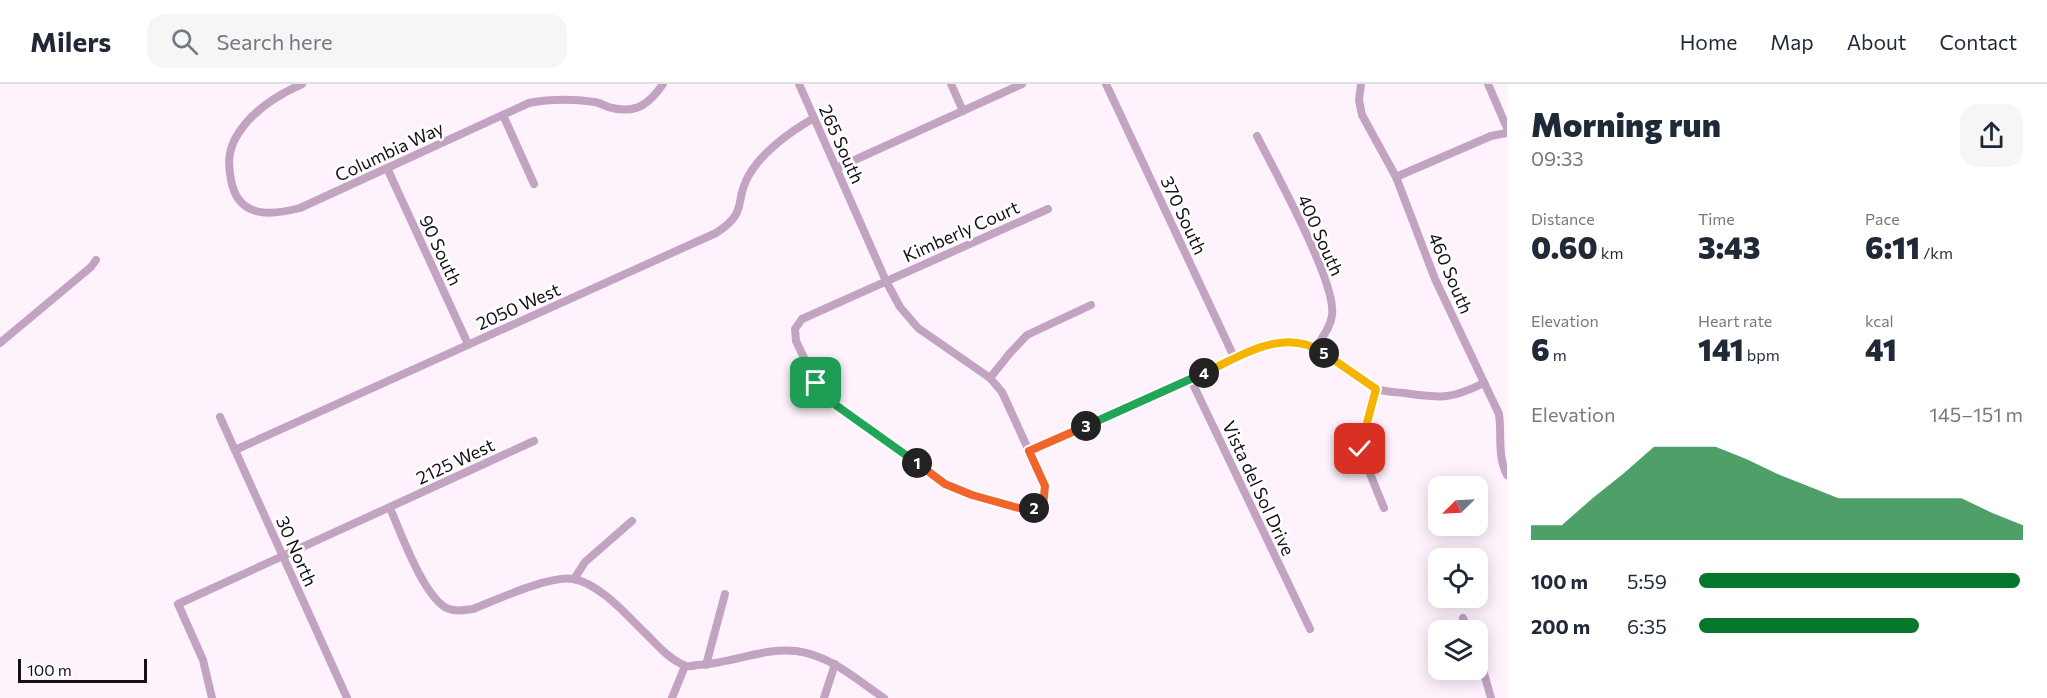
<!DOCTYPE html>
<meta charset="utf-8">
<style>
body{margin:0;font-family:Commissioner,sans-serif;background:#f6f6f7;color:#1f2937;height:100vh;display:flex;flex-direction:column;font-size:22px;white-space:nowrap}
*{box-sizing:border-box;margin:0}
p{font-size:20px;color:#747a83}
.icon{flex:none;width:33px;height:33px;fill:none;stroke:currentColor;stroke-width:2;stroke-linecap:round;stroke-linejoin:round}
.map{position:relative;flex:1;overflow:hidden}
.details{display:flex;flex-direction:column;background:#fff;width:540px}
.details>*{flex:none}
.needle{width:39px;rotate:246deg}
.fabs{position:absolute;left:1428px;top:392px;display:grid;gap:12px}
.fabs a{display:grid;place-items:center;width:60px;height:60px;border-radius:12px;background:#fff;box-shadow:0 3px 15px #0003;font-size:30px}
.scale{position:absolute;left:18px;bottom:15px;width:129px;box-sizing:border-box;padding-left:6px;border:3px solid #141014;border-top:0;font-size:16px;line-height:21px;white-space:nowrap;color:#141014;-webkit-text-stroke:4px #fff;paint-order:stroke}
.pin{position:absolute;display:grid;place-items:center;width:51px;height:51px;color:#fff;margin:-26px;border-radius:12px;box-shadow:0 3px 9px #0006}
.km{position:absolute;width:30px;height:30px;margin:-15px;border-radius:50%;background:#222;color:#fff;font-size:16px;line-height:30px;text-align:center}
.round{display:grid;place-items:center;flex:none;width:63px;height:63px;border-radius:18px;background:#f6f6f7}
.headline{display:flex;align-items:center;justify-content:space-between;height:102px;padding:0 24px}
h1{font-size:33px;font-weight:800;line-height:45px}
.figures{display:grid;grid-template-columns:repeat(3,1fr);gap:9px;height:102px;padding:6px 24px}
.figures div{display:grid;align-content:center}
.figures b{font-size:30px;font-weight:800}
.figures small{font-size:16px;font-weight:400}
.figures p{font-size:16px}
.chart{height:168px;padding:12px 24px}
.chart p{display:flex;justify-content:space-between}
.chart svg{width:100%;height:108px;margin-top:6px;fill:#06772b;opacity:.7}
ul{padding:0 24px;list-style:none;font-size:20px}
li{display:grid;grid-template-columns:96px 72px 1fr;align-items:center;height:45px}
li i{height:15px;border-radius:8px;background:#06772b}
header{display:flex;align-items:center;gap:36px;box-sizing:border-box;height:84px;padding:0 30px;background:#fff;border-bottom:2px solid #e0e1e3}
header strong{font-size:28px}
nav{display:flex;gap:33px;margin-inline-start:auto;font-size:21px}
.search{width:420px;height:54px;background:#f6f6f7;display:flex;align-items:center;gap:15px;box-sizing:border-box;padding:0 21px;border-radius:18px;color:#747a83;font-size:22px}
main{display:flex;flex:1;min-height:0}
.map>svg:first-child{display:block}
</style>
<header>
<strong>Milers</strong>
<div class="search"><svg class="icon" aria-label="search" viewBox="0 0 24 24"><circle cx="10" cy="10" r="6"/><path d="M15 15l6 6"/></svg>Search here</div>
<nav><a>Home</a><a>Map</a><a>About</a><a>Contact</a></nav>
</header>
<main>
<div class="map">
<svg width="1507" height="614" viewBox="0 0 1507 614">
<rect width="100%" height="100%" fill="#fef3fd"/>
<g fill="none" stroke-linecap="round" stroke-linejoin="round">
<g stroke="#c3a3c2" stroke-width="8">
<path d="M 302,0 C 275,12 249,29 235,55 C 228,69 228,81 231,96 C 238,134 269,132 300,124 L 529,19 C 550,15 573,15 595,18 C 601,19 606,23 612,24 C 637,30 650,19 663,0"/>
<path d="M 799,0 L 886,197 L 900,223 L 918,244 L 990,294 L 1002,308 L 1045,402 L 1043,421 L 1026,426 L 971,411 L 945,400 L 837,322 L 816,299 L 796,257 L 795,245 L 802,235 L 1048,125"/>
<path d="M 951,0 L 963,27"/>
<path d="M 1106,0 L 1235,275"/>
<path d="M 1361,0 L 1359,16 L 1362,31 L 1396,93 L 1435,195 L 1499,330 C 1502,352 1497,371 1507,391"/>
<path d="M 1488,0 L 1507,44"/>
<path d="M 503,31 L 534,100"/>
<path d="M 1257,52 C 1274,86 1337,199 1332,231 C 1331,243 1322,253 1316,264"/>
<path d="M 387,84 L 468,260"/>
<path d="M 837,84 L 1022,0"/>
<path d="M 1396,93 L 1491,52 L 1507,49"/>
<path d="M 0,259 L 91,183 L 96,176"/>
<path d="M 990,294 L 1010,269 L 1027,251 L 1091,221"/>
<path d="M 1191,296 L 1310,545"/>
<path d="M 1376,305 L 1360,365 L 1384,424"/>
<path d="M 220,333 L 347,614"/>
<path d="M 235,366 L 716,149 C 750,127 733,118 749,91 C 762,68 791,47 814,34"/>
<path d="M 1029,367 L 1262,263 C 1310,250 1320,267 1358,292 C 1363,296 1370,303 1377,305 C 1385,308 1395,308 1404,309 C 1442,314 1449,316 1484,299"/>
<path d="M 390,424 C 400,447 425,517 449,525 C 457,528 465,526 473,525 C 496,516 550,491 573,495 C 598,499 625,529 642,546 C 654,557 668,575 684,581 C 687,583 693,582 697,581 C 730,580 765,563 796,567 C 830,571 857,596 884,614"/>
<path d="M 574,495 L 585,478 L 632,437"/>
<path d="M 1463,534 L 1468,546"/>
<path d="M 1478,568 L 1491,614"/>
<path d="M 706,581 L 725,510"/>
<path d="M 212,614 L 203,576 L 178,520 L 534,357"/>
<path d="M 672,614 L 685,582"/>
<path d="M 824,614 L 835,580"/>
</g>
</g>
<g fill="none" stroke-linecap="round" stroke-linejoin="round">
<g stroke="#fff" stroke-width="12">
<path id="split-1" d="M 816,299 L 837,322 L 917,379"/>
</g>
<g stroke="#fff" stroke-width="12">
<path id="split-2" d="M 917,379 L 945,400 L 972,411 L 1026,426 L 1034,424"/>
</g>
<g stroke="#fff" stroke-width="12">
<path id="split-3" d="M 1034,424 L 1043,422 L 1045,402 L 1029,367 L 1086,342"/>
</g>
<g stroke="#fff" stroke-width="12">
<path id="split-4" d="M 1086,342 L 1204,289"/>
</g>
<g stroke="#fff" stroke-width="12">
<path id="split-5" d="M 1204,289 C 1242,272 1284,242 1324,269"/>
</g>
<g stroke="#fff" stroke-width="12">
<path id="split-6" d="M 1324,269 L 1376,305 L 1360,365"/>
</g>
<use href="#split-1" stroke="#22a559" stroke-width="8"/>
<use href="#split-2" stroke="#f0652b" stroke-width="8"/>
<use href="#split-3" stroke="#f0652b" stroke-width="8"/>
<use href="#split-4" stroke="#22a559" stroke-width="8"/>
<use href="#split-5" stroke="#f5b400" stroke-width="8"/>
<use href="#split-6" stroke="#f5b400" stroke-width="8"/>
</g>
<g text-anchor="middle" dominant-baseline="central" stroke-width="5" stroke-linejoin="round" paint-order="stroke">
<g font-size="18" fill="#141014" stroke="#fff">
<text transform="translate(842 60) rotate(66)">265 South</text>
<text transform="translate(389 67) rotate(-25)">Columbia Way</text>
<text transform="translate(1184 131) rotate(65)">370 South</text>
<text transform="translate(961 147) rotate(-24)">Kimberly Court</text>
<text transform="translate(1321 151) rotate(66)">400 South</text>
<text transform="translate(441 166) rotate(65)">90 South</text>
<text transform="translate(1451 189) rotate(67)">460 South</text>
<text transform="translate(518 222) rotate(-24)">2050 West</text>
<text transform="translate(455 377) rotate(-25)">2125 West</text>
<text transform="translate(1259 404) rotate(65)">Vista del Sol Drive</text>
<text transform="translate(297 467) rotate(66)">30 North</text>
</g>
</g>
</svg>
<div class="fabs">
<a><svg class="needle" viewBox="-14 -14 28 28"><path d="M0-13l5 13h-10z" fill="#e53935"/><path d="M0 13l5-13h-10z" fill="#747a83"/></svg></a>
<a><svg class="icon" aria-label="locate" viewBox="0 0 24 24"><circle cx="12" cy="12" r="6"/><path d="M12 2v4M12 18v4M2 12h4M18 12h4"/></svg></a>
<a><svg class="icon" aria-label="layers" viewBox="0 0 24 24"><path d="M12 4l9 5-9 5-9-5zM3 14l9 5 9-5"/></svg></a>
</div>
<div class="scale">100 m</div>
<div class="pin" style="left:816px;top:299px;background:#1e9e55"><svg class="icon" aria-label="arrive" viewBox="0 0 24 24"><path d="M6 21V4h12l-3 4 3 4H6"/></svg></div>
<div class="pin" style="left:1360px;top:365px;background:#d93025"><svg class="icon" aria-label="check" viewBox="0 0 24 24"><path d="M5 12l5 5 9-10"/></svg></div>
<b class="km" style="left:917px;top:379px">1</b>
<b class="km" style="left:1034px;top:424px">2</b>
<b class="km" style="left:1086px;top:342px">3</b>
<b class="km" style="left:1204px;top:289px">4</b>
<b class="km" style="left:1324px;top:269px">5</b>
</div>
<section class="details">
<div class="headline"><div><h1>Morning run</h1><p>09:33</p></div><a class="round"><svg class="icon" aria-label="share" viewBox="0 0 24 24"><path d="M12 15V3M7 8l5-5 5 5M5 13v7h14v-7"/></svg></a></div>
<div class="figures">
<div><p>Distance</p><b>0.60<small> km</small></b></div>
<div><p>Time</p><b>3:43</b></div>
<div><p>Pace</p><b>6:11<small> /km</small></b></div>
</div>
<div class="figures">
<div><p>Elevation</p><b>6<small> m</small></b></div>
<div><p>Heart rate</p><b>141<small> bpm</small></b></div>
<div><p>kcal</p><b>41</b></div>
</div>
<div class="chart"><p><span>Elevation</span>145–151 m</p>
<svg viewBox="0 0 160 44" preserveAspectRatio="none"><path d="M0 44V38L10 38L20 27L30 17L40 6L50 6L60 6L70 11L80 17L90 22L100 27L110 27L120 27L130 27L140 27L150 33L160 38V44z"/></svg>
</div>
<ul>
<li><b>100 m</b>5:59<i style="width:99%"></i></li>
<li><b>200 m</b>6:35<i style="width:68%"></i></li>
</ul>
</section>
</main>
